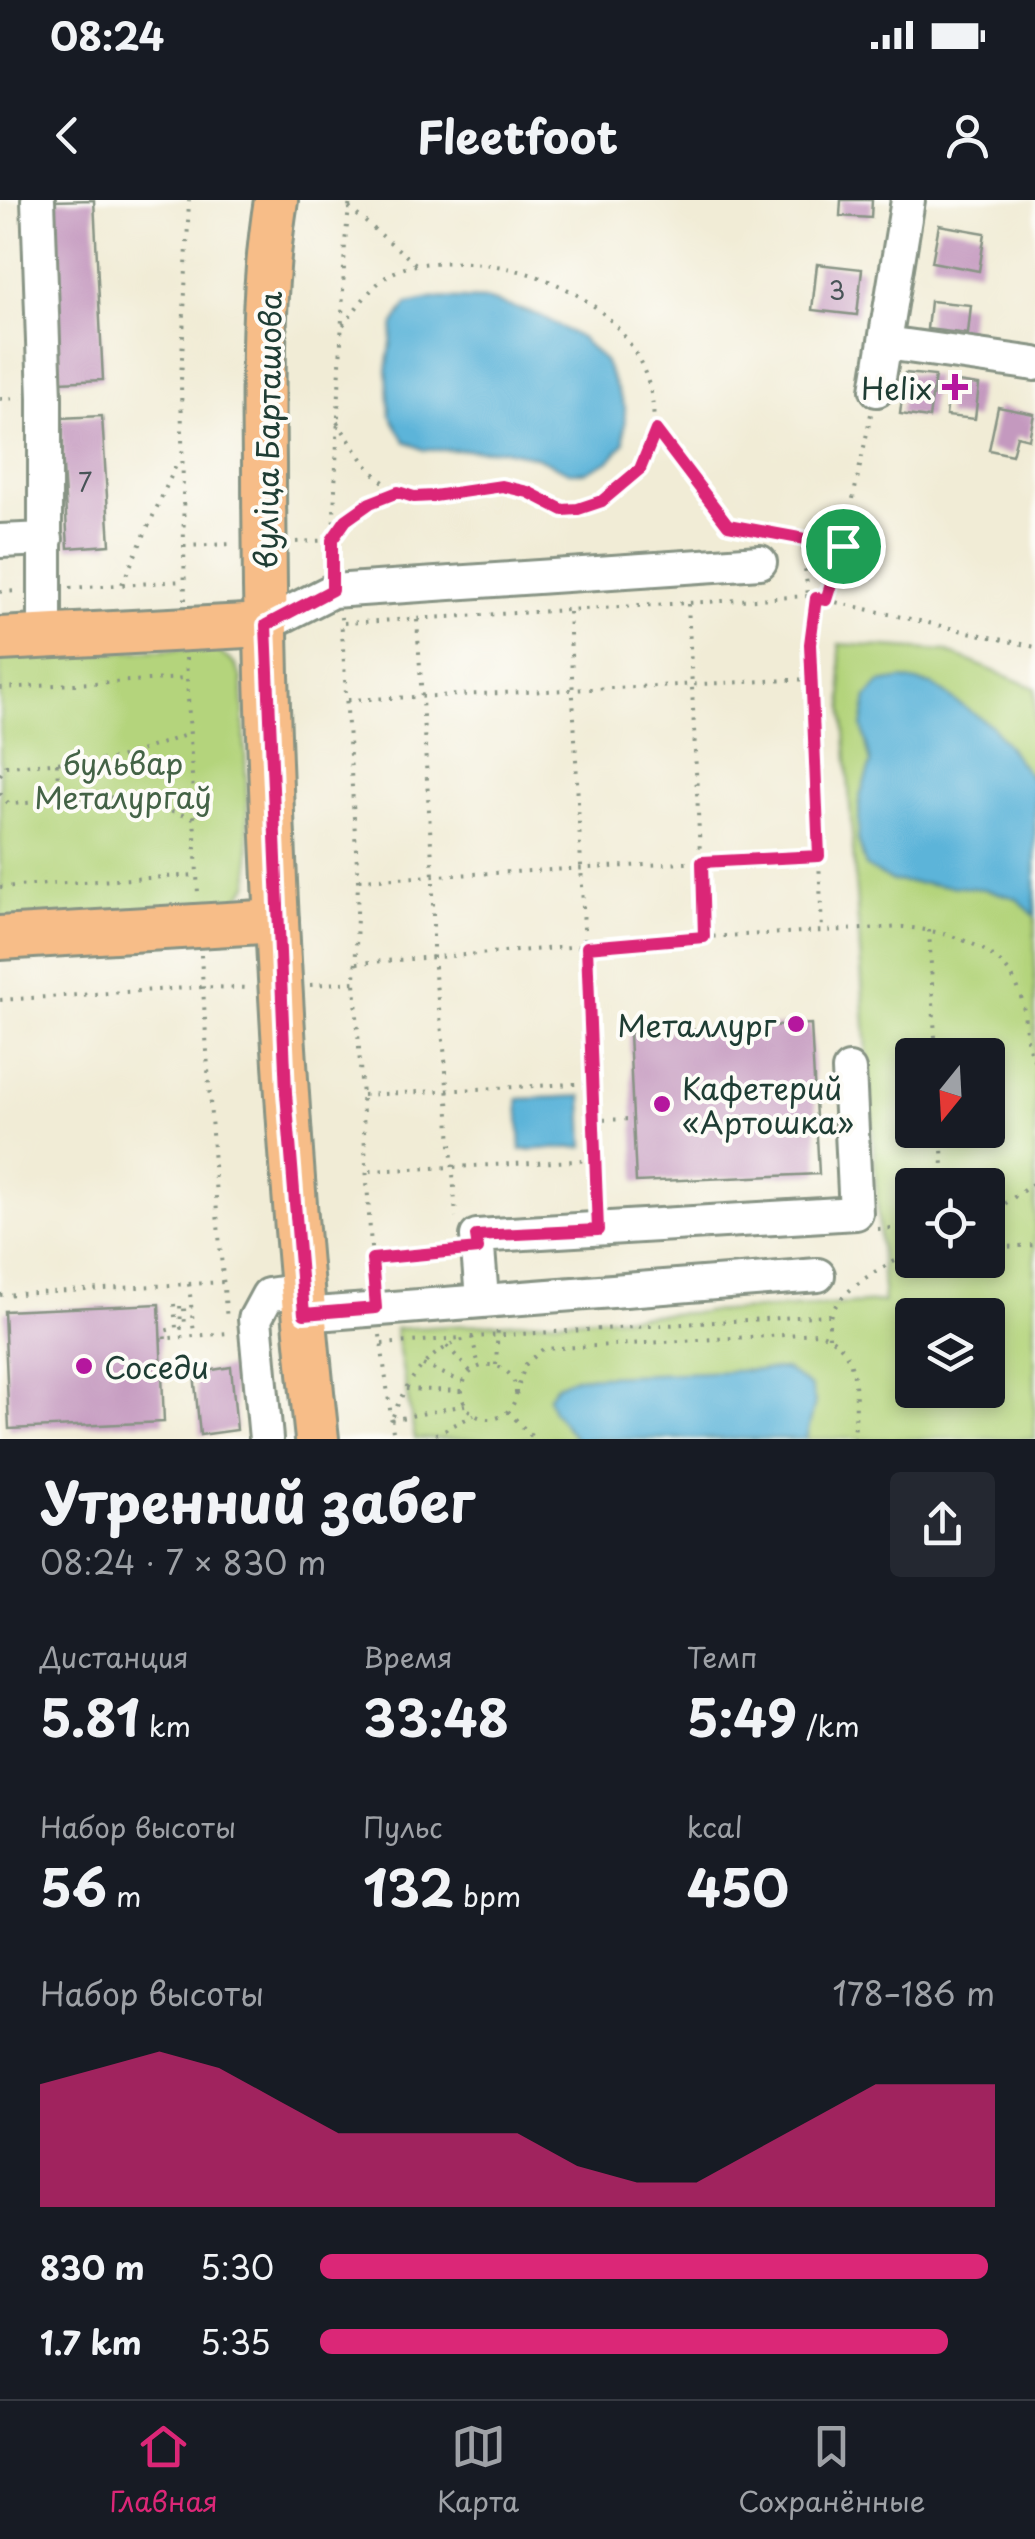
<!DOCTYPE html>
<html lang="ru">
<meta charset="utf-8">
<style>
body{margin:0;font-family:"Playpen Sans",sans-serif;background:#242831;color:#f1f3f6;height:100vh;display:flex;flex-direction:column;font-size:38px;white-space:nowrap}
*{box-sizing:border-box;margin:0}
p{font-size:32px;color:#9ea1a6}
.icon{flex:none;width:55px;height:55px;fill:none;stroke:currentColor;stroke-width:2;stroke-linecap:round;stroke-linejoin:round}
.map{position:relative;height:1239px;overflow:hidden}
.sheet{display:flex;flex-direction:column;background:#171b24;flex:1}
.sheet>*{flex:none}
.needle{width:65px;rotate:198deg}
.controls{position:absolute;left:895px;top:838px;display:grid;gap:20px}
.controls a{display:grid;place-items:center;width:110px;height:110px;border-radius:10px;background:#171b24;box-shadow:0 5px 15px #0003;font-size:50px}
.pin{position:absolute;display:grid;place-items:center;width:85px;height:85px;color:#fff;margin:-42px;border:5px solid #fff;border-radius:50%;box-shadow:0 2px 10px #0007}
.round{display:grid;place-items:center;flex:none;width:105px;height:105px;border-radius:10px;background:#242831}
.head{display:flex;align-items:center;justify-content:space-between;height:170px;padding:0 40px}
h1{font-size:55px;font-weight:700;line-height:75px}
.figures{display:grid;grid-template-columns:repeat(3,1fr);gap:15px;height:170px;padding:10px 40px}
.figures div{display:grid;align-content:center}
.figures b{font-size:50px;font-weight:700}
.figures small{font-size:28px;font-weight:400}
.figures p{font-size:28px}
.chart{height:280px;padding:20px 40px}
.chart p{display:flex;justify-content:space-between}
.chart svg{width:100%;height:180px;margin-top:10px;fill:#db2777;opacity:.7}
ul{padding:0 40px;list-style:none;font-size:32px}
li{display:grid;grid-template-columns:160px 120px 1fr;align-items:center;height:75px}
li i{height:25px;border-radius:12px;background:#db2777}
.status{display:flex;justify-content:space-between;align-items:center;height:70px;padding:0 50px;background:#171b24;direction:ltr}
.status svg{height:28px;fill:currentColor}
header{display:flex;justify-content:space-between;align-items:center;height:130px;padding:0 40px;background:#171b24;font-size:45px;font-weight:700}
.dock{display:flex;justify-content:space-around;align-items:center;height:140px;border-top:2px solid #363941;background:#171b24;font-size:28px;color:#9ea1a6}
.dock a{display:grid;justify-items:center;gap:5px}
.dock .on{color:#db2777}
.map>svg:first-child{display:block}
</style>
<div class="status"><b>08:24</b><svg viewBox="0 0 49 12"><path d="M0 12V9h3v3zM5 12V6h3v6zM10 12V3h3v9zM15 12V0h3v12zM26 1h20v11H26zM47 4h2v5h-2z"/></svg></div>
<header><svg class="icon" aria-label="back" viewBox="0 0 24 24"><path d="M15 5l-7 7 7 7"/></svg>Fleetfoot<svg class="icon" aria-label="person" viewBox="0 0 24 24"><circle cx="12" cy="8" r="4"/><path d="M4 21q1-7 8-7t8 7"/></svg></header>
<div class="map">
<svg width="1035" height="1239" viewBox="0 0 1035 1239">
<rect width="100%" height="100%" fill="#fdfcf7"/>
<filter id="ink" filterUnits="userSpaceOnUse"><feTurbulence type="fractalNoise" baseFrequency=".01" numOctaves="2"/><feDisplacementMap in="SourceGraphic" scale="20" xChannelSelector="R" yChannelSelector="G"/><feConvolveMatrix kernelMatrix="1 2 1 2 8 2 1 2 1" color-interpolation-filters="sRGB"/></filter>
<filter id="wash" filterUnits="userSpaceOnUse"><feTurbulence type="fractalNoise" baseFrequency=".0048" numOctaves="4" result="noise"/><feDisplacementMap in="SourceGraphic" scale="40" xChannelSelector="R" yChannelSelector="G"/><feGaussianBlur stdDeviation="2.25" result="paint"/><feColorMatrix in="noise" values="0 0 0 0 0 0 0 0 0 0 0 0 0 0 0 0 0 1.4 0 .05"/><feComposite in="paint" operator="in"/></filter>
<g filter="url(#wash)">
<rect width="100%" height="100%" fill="#f1ecd6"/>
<g fill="#b4d47b" stroke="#6a8858" stroke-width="2.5" fill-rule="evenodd">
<path d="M 839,444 L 945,451 L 1035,488 L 1035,1239 L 415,1239 L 395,1129 L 884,1102 ZM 912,855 L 988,855 L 988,930 L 912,930 ZM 912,985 L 988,985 L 988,1060 L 912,1060 ZM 912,1115 L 988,1115 L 988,1190 L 912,1190 Z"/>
<path d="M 213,448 L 235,464 L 242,479 L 250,674 L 248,685 L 233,705 L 0,726 L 0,457 Z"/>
</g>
<g fill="#5cb4d9" stroke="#3e7886" stroke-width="2.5">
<path d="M 436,98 L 489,100 L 541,116 L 582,139 L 604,161 L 625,207 L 624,243 L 610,260 L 586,272 L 569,272 L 536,257 L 504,250 L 424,250 L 405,241 L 390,215 L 387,170 L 394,124 L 407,104 Z"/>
<path d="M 903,479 L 932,485 L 992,526 L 1035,583 L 1035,716 L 1016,698 L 984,689 L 892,681 L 866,667 L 858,640 L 860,596 L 871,563 L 862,526 L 867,497 L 880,483 Z"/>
<path d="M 582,896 L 584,947 L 521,950 L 518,899 Z"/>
<path d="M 785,1169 L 811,1187 L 815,1202 L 806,1239 L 576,1239 L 553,1211 L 548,1197 L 557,1185 L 575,1177 Z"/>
</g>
<g id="blocks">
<g fill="#c499bf">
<path d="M 94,0 L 103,180 L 59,182 L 50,1 Z"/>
<path d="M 841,0 L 872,0 L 871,18 L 840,16 Z"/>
<path d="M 939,25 L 985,33 L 979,71 L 932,62 Z"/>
<path d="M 817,64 L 862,69 L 857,115 L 812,110 Z"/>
<path d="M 930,101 L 971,105 L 968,134 L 927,129 Z"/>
<path d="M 905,173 L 935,176 L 929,218 L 900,214 Z"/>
<path d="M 950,181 L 979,185 L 975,219 L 946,216 Z"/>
<path d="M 998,207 L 1034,214 L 1029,239 L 1017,236 L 1012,255 L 989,250 Z"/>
<path d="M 102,216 L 110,345 L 68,348 L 60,218 Z"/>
<path d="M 811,824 L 819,974 L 636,982 L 629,833 Z"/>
<path d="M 159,1104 L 164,1222 L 9,1229 L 4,1111 Z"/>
<path d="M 231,1167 L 237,1230 L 200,1235 L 194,1173 Z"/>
</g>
</g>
</g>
<g filter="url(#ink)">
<use href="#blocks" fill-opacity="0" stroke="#889485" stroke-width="2.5"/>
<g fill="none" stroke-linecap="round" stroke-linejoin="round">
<g stroke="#889485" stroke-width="38">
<g id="minor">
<path d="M 38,0 L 45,198 L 45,437"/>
<path d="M 886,143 L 1035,164"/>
<path d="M 877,190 L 908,0"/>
<path d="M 0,341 L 46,339"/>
<path d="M 265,425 L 332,391 L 760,362"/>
<path d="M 482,1099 L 477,1036 L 856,1013 L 849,870"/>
<path d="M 303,1115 L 818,1075"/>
<path d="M 266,1239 L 255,1119 L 268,1095 L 301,1090"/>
</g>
</g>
<g stroke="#889485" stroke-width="48">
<g id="major">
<path d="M 276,0 C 262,87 263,176 264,264 C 264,335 265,406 267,476 C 275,731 289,986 317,1239"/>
<path d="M 0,439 L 265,425"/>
<path d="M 0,738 L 277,721"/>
</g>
</g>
<g stroke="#889485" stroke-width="4" stroke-dasharray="2.5 8" stroke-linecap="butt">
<path d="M 349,8 L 417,65"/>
<path d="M 0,199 L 21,198"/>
<path d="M 337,222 C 370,269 382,303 447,294 C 465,292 481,285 499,286 C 526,287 551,314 577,309 C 593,306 606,298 618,289 C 676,246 656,163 608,118 C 572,84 519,66 470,63 C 444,62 412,61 389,75 C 370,87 357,108 343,125"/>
<path d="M 656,231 L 727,325 L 843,346"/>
<path d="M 802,338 L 808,396"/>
<path d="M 331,340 C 350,315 369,303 398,292"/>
<path d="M 296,342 L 331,340"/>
<path d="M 184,346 L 233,344"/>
<path d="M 332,364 L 345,42 L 350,0"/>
<path d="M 122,384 L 178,261"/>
<path d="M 70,388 L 185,381"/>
<path d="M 0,392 L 20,391"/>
<path d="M 817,398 L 810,444 L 822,731"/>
<path d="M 185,400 L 181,181 L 189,0"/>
<path d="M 826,400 L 1035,447"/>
<path d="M 688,404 L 704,737"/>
<path d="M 569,412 L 597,1002"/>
<path d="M 341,417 L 358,680 L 355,782 L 373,1081"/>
<path d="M 417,420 L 433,676 L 433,759 L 445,857 L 456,1017"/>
<path d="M 344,423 L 808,396 L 826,400 L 843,346 L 871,214"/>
<path d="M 186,458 L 198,694"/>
<path d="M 0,488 L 186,478"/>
<path d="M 348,500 L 811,479"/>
<path d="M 57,563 L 59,601"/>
<path d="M 0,575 L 6,566 L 116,559 L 189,534"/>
<path d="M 0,593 L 9,604 L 119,597 L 194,618"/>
<path d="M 359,680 L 819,656"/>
<path d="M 0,687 L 197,675"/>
<path d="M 929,730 L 936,855"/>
<path d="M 201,755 L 217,1014 L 227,1120"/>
<path d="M 357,763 L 704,737 L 904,727 C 950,732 1010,747 1022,801 C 1027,822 1023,841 1035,861"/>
<path d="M 310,785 L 355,782"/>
<path d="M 0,800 L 203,787 L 250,788"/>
<path d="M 363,895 L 592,883"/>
<path d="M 593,920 L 633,919"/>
<path d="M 941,930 L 944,985"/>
<path d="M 370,971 L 595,960"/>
<path d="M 988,1016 L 1035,982"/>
<path d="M 878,1029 L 912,1027"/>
<path d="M 988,1048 L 1035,1045"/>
<path d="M 373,1059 L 453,1051"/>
<path d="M 189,1084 L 194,1134"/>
<path d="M 0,1095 L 223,1082"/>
<path d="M 380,1135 L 394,1239"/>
<path d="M 472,1137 L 479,1166"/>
<path d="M 829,1137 C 829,1129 828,1119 832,1112 C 842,1090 889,1059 912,1056"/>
<path d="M 160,1139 L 228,1133"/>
<path d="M 165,1139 L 164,1131 L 176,1128 L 174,1104 L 180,1104 L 181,1128 L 185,1127 L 184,1108 L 192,1107"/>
<path d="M 382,1144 L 462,1138"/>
<path d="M 447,1146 L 470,1171"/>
<circle cx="489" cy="1192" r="27"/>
<path d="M 423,1165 L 463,1182"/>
<path d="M 496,1165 L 498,1125"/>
<path d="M 406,1189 L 461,1191"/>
<path d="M 516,1195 L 525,1165 L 543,1149 L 819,1133 C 864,1148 856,1202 854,1239"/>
<path d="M 508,1211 L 534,1239"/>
<path d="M 393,1216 C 408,1177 430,1148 472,1137 L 829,1115"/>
<path d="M 391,1220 L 465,1205"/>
<path d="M 426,1239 L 474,1215"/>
</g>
<use href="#minor" stroke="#fff" stroke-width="32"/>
<use href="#major" stroke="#f7bd88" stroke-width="42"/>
</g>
</g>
<g fill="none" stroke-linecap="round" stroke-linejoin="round" filter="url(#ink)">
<g stroke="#fff" stroke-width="20">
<path id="route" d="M 656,230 L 728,325 L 843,346 L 826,400 L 816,398 L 810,444 L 819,656 L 702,662 L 704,737 L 587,747 L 598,1030 L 476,1036 L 478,1049 L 372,1059 L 376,1108 L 304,1114 L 286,893 L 266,425 L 332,390 L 332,340 L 346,320 L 370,303 L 398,292 L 414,297 L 434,296 L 502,286 L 528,292 L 563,310 L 578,309 L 602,301 L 640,269 Z"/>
</g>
<use href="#route" stroke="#db2777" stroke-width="12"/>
</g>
<g fill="#b5179e" stroke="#fdfcf7" stroke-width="4">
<path d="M950 172h10v10h10v10h-10v10h-10v-10h-10v-10h10z"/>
<circle cx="796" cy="824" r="10"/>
<circle cx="662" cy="904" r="10"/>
<circle cx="84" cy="1166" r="10"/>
</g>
<g text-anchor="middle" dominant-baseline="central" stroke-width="8" stroke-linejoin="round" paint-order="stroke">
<g font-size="25" fill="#485457">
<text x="837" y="90">3</text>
<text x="85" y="282">7</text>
</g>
<g font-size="30" fill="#1f3d34" stroke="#fdfcf7" text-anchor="end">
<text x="932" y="187">Helix</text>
<text x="776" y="824">Металлург</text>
<text x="682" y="887" text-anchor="start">Кафетерий<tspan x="682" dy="34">«Артошка»</tspan></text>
<text x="104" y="1166" text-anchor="start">Соседи</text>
</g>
<g font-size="30" fill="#1f3d34" stroke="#fdfcf7">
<text transform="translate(267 230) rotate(-89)">вуліца Барташова</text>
</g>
<g font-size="30" fill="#446346" stroke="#fdfcf7">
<text x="123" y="562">бульвар<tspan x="123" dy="34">Металургаў</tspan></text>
</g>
</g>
</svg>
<div class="controls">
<a><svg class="needle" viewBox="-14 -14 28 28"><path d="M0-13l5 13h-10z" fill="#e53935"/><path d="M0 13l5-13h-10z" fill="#9ea1a6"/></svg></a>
<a><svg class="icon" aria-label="locate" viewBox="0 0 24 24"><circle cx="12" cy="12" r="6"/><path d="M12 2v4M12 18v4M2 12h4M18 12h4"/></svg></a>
<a><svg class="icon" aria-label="layers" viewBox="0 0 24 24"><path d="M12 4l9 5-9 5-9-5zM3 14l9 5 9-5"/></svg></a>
</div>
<div class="pin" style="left:843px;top:346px;background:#1e9e55"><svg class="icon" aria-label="arrive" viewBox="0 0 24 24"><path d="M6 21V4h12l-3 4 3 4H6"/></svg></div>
</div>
<section class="sheet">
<div class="head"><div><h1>Утренний забег</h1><p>08:24 · 7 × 830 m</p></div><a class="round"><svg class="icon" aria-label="share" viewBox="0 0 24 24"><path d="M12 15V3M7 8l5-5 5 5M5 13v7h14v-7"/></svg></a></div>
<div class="figures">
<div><p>Дистанция</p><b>5.81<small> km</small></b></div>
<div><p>Время</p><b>33:48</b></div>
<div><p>Темп</p><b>5:49<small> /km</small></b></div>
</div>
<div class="figures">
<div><p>Набор высоты</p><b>56<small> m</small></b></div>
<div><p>Пульс</p><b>132<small> bpm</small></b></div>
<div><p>kcal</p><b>450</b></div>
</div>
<div class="chart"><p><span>Набор высоты</span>178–186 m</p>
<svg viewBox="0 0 160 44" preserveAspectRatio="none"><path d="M0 44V14L10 10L20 6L30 10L40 18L50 26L60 26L70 26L80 26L90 34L100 38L110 38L120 30L130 22L140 14L150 14L160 14V44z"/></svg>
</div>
<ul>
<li><b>830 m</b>5:30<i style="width:99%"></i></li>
<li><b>1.7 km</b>5:35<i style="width:93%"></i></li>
</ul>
</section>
<nav class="dock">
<a class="on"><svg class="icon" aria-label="home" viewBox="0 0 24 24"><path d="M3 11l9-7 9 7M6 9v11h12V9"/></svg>Главная</a>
<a><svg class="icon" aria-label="map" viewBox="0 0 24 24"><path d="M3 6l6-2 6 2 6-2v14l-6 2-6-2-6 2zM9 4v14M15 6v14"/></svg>Карта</a>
<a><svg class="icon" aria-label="saved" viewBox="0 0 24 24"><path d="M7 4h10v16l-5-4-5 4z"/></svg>Сохранённые</a>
</nav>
